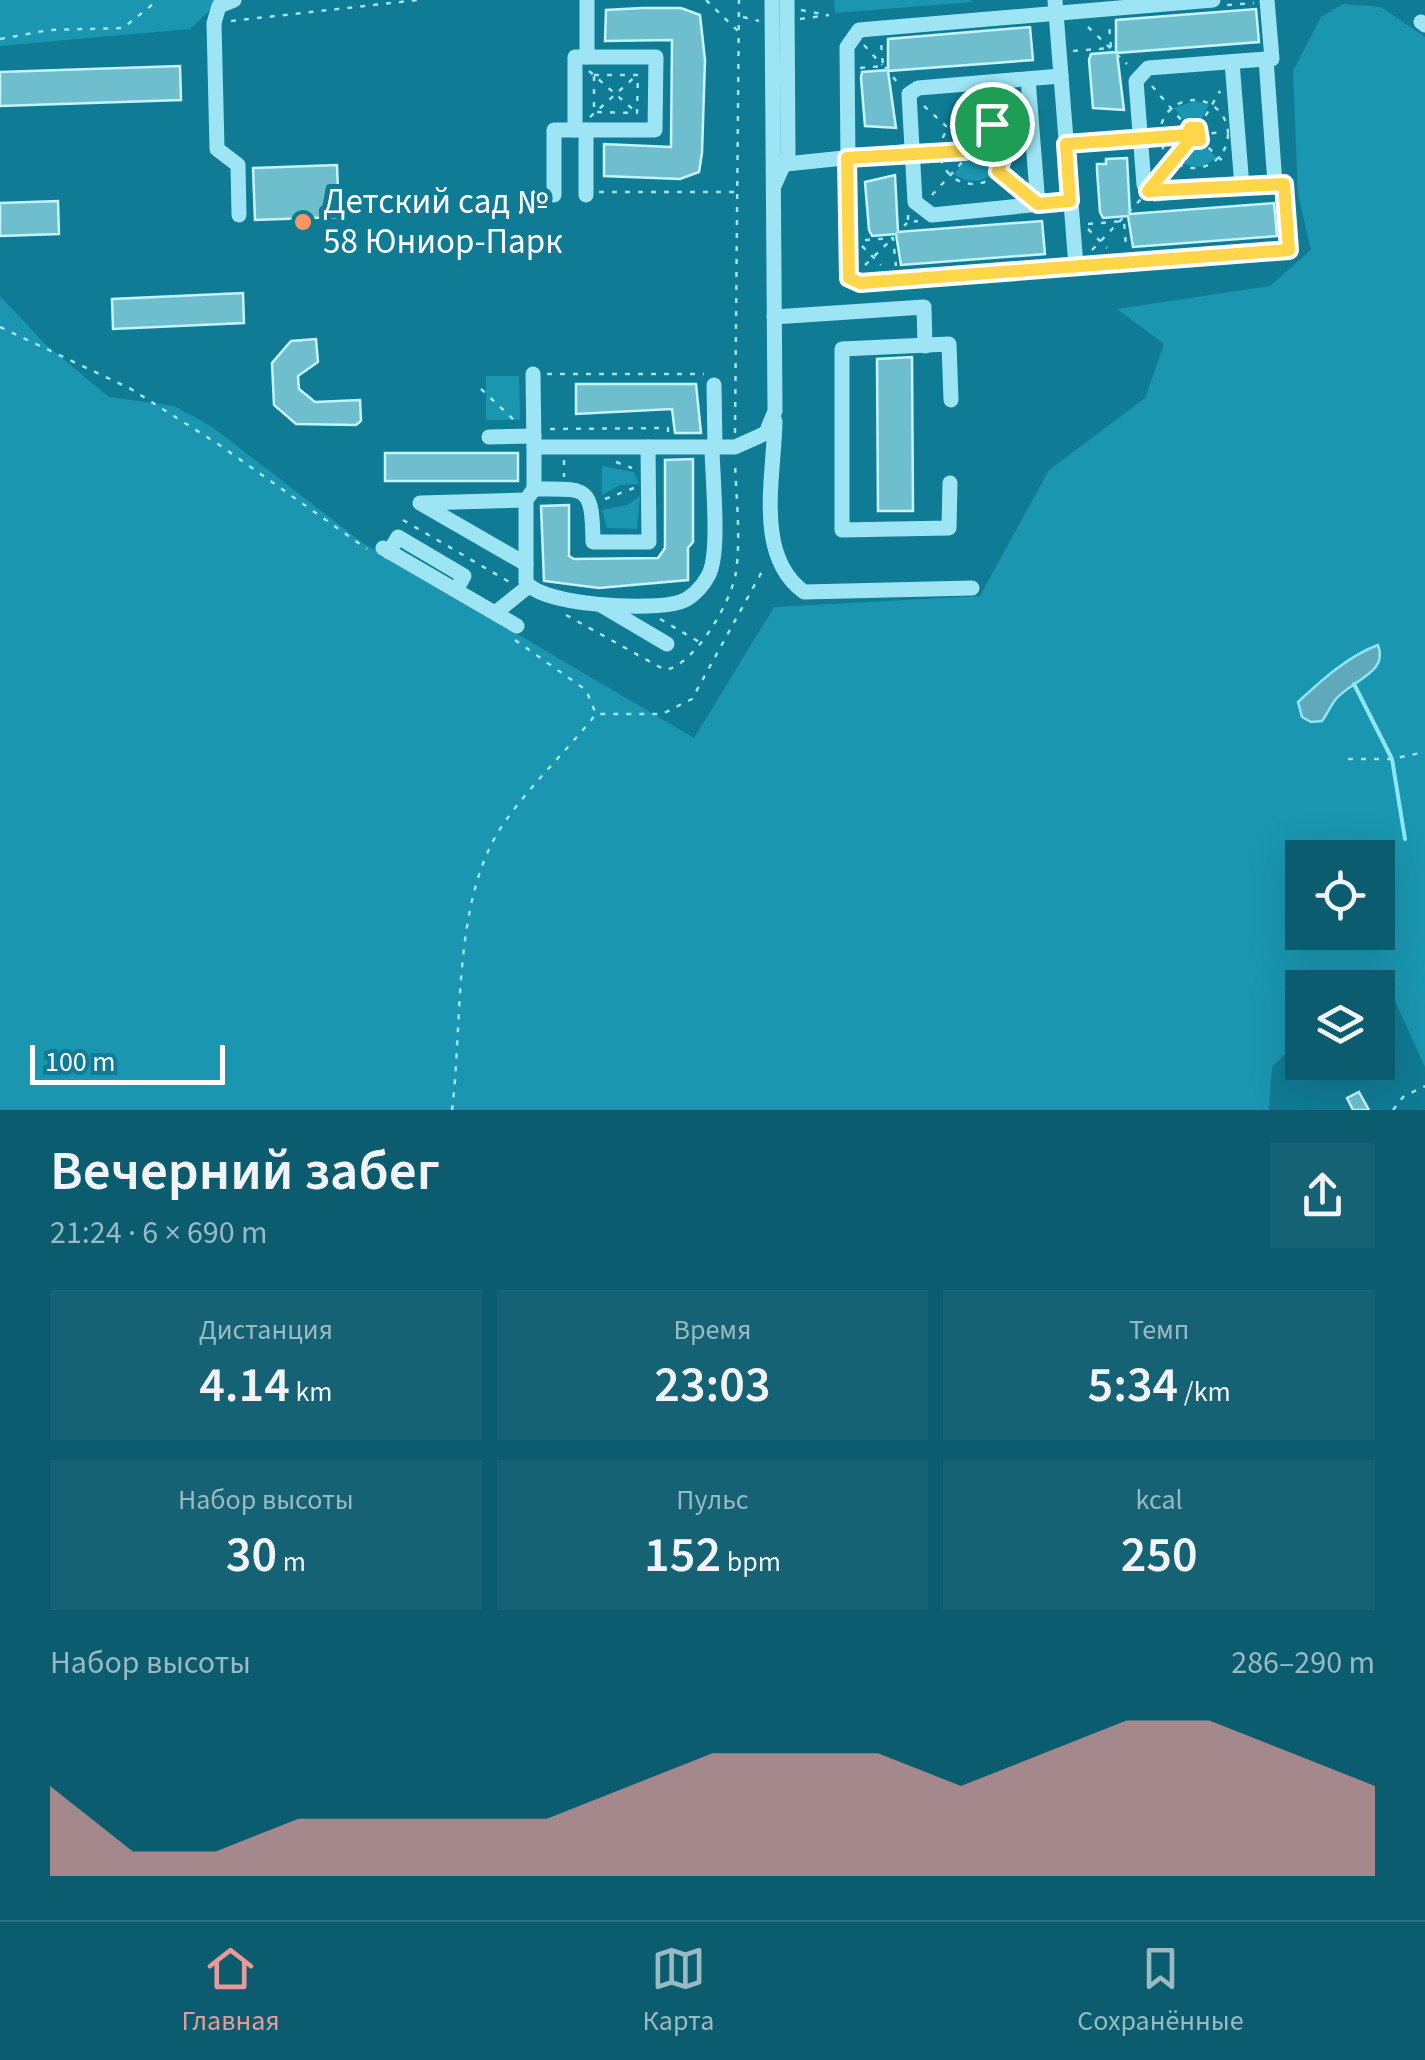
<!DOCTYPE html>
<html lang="ru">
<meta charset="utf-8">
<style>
body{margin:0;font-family:"Source Sans 3",sans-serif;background:#156274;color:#f1f3f6;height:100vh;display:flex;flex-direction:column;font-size:38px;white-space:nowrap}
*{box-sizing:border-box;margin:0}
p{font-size:32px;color:#9abac3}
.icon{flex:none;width:55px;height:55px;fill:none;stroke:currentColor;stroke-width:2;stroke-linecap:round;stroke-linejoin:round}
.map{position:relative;height:1110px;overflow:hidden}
.panel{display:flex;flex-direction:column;background:#0c5c6f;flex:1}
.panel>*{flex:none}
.buttons{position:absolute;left:1285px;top:840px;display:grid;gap:20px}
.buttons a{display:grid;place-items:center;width:110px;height:110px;border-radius:0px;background:#0c5c6f;box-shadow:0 10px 40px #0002;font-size:50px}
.scale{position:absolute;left:30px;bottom:25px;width:195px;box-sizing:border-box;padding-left:10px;border:5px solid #fff;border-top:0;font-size:28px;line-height:35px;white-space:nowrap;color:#fff;-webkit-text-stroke:8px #107b94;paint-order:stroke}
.pin{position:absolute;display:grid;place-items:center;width:85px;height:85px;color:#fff;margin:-42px;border:5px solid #fff;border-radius:50%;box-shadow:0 2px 10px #0007}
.round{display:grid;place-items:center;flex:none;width:105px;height:105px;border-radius:0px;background:#156274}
.overview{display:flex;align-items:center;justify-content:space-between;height:170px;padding:0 50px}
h1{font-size:55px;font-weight:600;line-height:75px}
.figures{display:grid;grid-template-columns:repeat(3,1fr);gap:15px;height:170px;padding:10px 50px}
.figures div{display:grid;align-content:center;border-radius:0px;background:#156274;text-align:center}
.figures b{font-size:50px;font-weight:600}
.figures small{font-size:28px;font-weight:400}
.figures p{font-size:28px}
.chart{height:280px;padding:20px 50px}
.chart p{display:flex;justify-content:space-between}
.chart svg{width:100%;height:180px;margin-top:10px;fill:#e69b98;opacity:.7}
.tab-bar{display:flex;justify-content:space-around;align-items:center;height:140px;border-top:2px solid #2c7182;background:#0c5c6f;font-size:28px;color:#9abac3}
.tab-bar a{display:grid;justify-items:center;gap:5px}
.tab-bar .current{color:#e69b98}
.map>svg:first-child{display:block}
</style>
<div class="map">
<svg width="1425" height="1110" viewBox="0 0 1425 1110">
<rect width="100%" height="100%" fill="#107b94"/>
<g fill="#1a96b0" fill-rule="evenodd">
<path d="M 0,0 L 221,0 L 190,29 L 0,46 Z"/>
<path d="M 834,0 L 970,0 L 973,2 L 835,13 Z"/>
<path d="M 1343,4 L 1381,7 L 1425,37 L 1425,1067 L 1391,992 L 1378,999 L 1378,988 L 1302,988 L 1302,1037 L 1272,1067 L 1269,1110 L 0,1110 L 0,296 L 44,343 L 109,397 L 174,406 L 211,426 L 363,543 L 694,738 L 774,607 L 980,596 L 1049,470 L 1145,398 L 1164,344 L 1117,309 L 1270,286 L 1311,250 L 1298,195 L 1293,71 L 1321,17 ZM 1364,650 L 1354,684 L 1336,700 L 1323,721 L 1314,687 ZM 1302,858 L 1378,858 L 1378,932 L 1302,932 Z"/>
<path d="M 1195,101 L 1209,105 L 1198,125 L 1189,126 L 1174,108 Z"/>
<path d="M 969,120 L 990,125 L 978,141 L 966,142 L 952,129 Z"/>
<path d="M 1189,143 L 1201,143 L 1217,158 L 1201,167 L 1177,163 L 1175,161 Z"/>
<path d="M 967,159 L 980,159 L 996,171 C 983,183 968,184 954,174 Z"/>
<path d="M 486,376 L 519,376 L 520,420 L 486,420 Z"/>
<path d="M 602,466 L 634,472 L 639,484 L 620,485 L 602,495 Z"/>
<path d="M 640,496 L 637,529 L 607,528 L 602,510 L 627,505 Z"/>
</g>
<path fill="#5fa9ba" stroke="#8ee6f7" stroke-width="2.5" d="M 1378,645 C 1389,673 1352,680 1336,699 C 1331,705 1327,714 1322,721 L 1311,722 L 1302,717 L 1298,702 C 1322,680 1348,656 1378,645 Z"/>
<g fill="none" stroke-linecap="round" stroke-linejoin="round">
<path stroke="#8ee6f7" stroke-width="4" d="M 1354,684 L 1392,759 L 1405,839"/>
</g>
<g fill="#6ebece" stroke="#c5f4fe" stroke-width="2.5">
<path d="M 642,8 L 681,8 L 700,15 L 705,60 L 702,153 L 699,172 L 680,179 L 604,176 L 604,144 L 671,147 L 672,40 L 605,41 L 606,10 Z"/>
<path d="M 1256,9 L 1259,42 L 1117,53 L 1124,110 L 1093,108 L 1089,60 L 1091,54 L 1116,52 L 1116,20 Z"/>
<path d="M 1030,27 L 1033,60 L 888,71 L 896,128 L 865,126 L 861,78 L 862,72 L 888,70 L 888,39 Z"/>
<path d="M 180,66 L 181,100 L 0,106 L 0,72 Z"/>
<path d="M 1127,158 L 1130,214 L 1274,203 L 1277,236 L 1133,247 L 1128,216 L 1103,218 L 1100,212 L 1097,170 L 1097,164 L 1106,164 L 1106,159 Z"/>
<path d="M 337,165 L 339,217 L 255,220 L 253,168 Z"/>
<path d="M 895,175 L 898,232 L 1042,221 L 1045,254 L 901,265 L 896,234 L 872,236 L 869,230 L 865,182 Z"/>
<path d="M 58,201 L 59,234 L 0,236 L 0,203 Z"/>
<path d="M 243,293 L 244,323 L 113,329 L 112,299 Z"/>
<path d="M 316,339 L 318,362 L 298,376 L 299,389 L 315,402 L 360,400 L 361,421 L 356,425 L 296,424 L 274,405 L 272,363 L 291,341 Z"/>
<path d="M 912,357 L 913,511 L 878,511 L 877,359 Z"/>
<path d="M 576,384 L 696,384 L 701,433 L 675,433 L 672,409 L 576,414 Z"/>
<rect x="385" y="453" width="133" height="28"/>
<path d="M 693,459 L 693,542 L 688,548 L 688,580 L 599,588 L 544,581 L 541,506 L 569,505 L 569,556 L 574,559 L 658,558 L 665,548 L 665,460 Z"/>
<path d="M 1359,1092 L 1369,1110 L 1353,1110 L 1347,1098 Z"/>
</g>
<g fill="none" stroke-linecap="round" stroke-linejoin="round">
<g stroke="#9de5f4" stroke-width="2.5" stroke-dasharray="5 8" stroke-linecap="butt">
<path d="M 706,0 L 738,31"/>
<path d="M 1227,5 L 1254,3"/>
<path d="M 801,10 L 822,14"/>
<path d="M 743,17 L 759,21"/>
<path d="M 800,19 L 829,15"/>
<path d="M 231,21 L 418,0"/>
<path d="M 1088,27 L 1127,64"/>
<path d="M 0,39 L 49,30 L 123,28 L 158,0"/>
<path d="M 864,45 L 882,65"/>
<path d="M 1073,51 L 1111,48 L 1109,24"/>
<path d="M 885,67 L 897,82"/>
<path d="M 860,68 L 883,66 L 881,42"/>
<path d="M 589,71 L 636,112"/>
<path d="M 594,75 L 638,75 L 637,113 L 594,112 Z"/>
<path d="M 1152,86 L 1189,129"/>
<circle cx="1194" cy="134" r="34"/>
<path d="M 924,106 L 967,145"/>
<path d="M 590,117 L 637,75"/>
<circle cx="973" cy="151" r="33"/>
<path d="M 1199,127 L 1220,91"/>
<path d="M 1202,134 L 1194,127 L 1187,135 L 1195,142 L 1202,134 L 1224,132"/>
<path d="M 1154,137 L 1185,135"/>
<path d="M 1199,139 L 1226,164"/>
<circle cx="973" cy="150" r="8"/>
<path d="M 978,144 L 1015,93"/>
<path d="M 981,150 L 1020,147"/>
<path d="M 927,154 L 965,151"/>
<path d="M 979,155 L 1021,189"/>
<path d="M 1159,177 L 1190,140"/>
<path d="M 599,192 L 736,192"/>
<path d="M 932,195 L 968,156"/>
<path d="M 908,215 L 908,222 L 918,221"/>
<path d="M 1088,224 L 1124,221 L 1126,247"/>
<path d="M 1088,229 L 1107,248"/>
<path d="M 895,235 L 907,223"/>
<path d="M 865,240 L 893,238 L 896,266"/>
<path d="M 862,246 L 881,265"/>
<path d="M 1092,250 L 1142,198"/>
<path d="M 865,265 L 892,239"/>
<path d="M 0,327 L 131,389 L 218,444 L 367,549"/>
<path d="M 547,374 L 704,374"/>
<path d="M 481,389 L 514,420"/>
<path d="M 550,429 L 668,428 L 668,432"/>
<path d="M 735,433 L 739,0"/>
<path d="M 564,460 L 564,477"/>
<path d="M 616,462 L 632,468"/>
<path d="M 605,499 L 634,488"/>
<path d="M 403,520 L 511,583"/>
<path d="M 566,615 L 665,670 C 695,665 732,601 736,572 C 741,537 736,497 735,461"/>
<path d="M 660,619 L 701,643"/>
<path d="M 515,640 L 586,690 L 596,714"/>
<path d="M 1348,759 L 1392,759 L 1425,752"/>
<path d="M 452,1110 C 463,1023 452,901 502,826 C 529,786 566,752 596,714 L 662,714 L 692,699 L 765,566"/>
<path d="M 1393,1110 L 1403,1097 L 1425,1086"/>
</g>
<g stroke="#9de5f4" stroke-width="15">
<path d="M 234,0 L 219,6 L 214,23 L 217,149 L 238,165 L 239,215"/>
<path d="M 1055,0 L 1061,76 L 918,88 L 909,94 L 915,202 L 932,215 L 1071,201"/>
<path d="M 1421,22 L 1425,25"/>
<path d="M 575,57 L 656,57 L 655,130 L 575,130 Z"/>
<path d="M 587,57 L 587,0"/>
<path d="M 1266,59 L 1148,68 L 1136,81 L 1144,185 L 1155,194 L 1275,184"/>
<path d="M 1232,62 L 1242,187"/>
<path d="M 1061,76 L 1076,266 L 860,283 L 849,277 L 847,47 L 859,30 L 1213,0"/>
<path d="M 1028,79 L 1038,205"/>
<path d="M 1066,144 L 1141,138"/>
<path d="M 786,164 L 911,151"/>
<path d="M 774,186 L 788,155 L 787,0"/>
<path d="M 554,195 L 554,130 L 575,130"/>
<path d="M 586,195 L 586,130"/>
<path d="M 1076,266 L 1289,250 L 1284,184 L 1275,184 L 1266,59 L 1272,59 L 1267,0"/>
<path d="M 774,317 L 924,307 L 925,346"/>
<path d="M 533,374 L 534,447 L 735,447 L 766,433 L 775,411 L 772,0"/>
<path d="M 714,385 L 715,447"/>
<path d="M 775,421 C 774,477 754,556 804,592 L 972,588"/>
<path d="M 489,437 L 534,436"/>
<path d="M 534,447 L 534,489 C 588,489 592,485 593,542 L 649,542 L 648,447"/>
<path d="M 950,483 L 949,528 L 842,530 L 842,349 L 949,344 L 951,400"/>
<path d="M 534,489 L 526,500 L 526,582 C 542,606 653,611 680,602 C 691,599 703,586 708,576 C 721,555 712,475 712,447"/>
<path d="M 526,500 L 420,503 L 526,564"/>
<path d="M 383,548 L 517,626"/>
<path d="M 389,552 L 398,537 L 464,576 L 456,590"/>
<path d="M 601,605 L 667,644"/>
<path d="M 495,613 L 529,586"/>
</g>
</g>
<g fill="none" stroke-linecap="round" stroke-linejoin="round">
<g stroke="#fff" stroke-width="20">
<path id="route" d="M 992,124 L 1006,148 L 998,171 L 1038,204 L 1070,201 L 1066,144 L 1187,135 L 1190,128 L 1198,128 L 1200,140 L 1190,140 L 1148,191 L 1284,184 L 1289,250 L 860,283 L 849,278 L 847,158 L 965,151 L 971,142 L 978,144 Z"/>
</g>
<use href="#route" stroke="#ffd54a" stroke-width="12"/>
</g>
<circle fill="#ff955f" stroke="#107b94" stroke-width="4" cx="303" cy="222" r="10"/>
<g text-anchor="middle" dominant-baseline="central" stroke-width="10" stroke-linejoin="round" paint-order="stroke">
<g font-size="35" fill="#fff" stroke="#107b94" text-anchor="start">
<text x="323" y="202">Детский сад №<tspan x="323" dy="40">58 Юниор-Парк</tspan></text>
</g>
</g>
</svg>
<div class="buttons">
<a><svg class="icon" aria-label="locate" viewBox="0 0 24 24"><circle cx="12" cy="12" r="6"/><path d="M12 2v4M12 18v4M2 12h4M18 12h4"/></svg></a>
<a><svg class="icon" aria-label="layers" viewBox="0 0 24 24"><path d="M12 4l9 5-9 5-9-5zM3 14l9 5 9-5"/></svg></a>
</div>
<div class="scale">100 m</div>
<div class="pin" style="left:992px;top:124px;background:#1e9e55"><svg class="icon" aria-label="arrive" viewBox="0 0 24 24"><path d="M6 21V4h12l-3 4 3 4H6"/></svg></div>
</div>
<section class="panel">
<div class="overview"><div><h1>Вечерний забег</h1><p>21:24 · 6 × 690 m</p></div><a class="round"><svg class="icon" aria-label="share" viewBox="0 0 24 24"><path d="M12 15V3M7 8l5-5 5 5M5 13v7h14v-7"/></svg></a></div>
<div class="figures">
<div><p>Дистанция</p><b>4.14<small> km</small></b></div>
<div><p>Время</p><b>23:03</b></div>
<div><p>Темп</p><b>5:34<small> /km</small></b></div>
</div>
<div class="figures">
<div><p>Набор высоты</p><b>30<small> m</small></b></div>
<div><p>Пульс</p><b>152<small> bpm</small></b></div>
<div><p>kcal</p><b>250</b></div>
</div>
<div class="chart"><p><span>Набор высоты</span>286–290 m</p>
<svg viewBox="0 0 160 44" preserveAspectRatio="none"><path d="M0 44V22L10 38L20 38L30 30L40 30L50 30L60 30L70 22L80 14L90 14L100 14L110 22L120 14L130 6L140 6L150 14L160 22V44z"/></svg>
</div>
</section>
<nav class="tab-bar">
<a class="current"><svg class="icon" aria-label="home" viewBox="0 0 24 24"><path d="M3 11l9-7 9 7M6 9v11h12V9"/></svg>Главная</a>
<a><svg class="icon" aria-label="map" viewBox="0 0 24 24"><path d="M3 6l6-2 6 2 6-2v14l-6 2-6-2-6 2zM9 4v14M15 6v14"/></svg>Карта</a>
<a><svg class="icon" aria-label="saved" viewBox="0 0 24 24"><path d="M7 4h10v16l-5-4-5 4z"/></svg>Сохранённые</a>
</nav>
